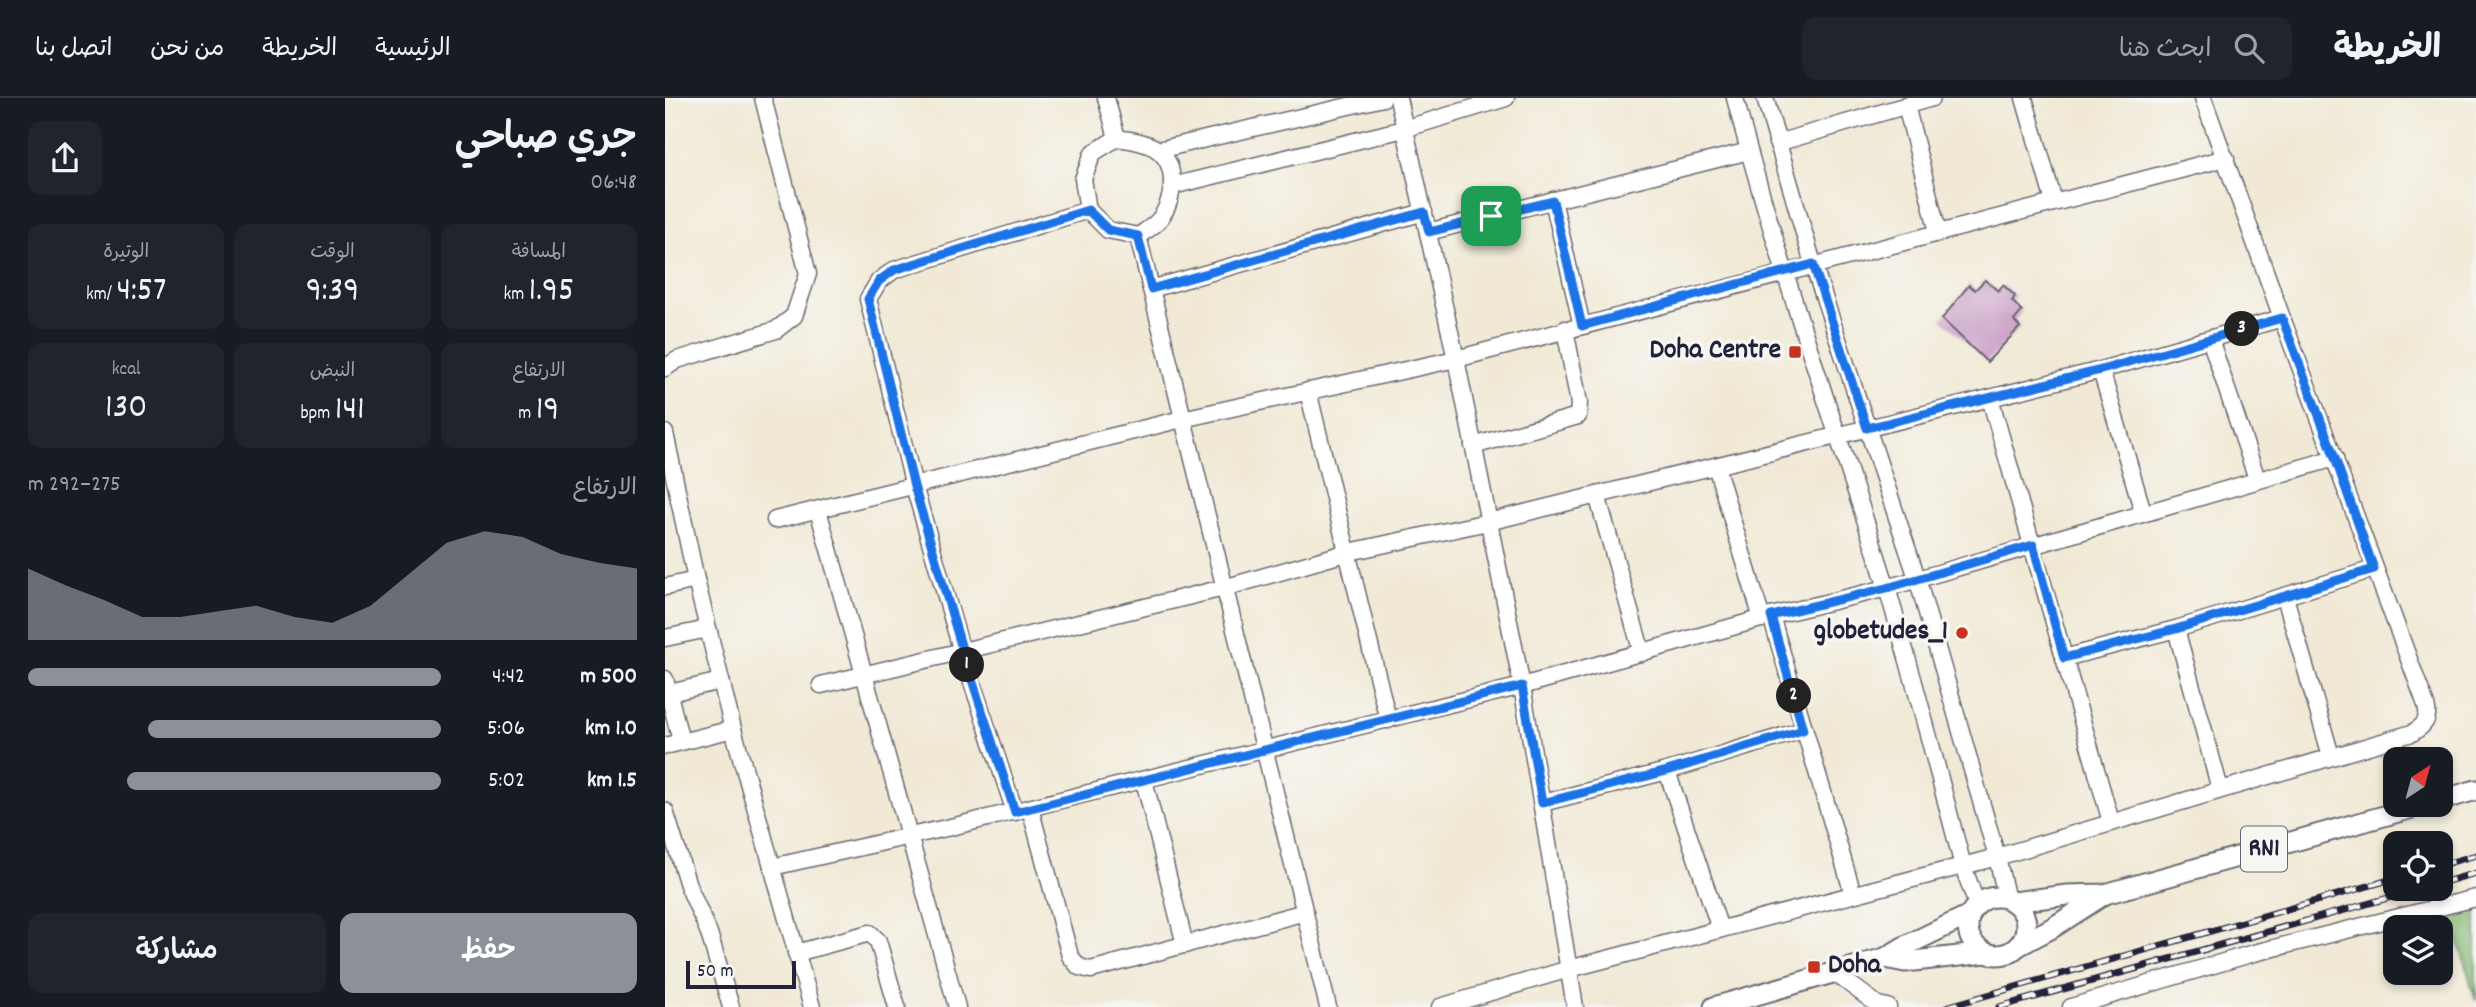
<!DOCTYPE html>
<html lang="ar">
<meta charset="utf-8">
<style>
body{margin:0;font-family:Dekko,"Playpen Sans Arabic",sans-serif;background:#20242c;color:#f1f3f6;direction:rtl;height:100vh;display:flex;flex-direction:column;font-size:26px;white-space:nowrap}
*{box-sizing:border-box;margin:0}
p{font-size:23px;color:#9ea1a6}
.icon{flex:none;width:38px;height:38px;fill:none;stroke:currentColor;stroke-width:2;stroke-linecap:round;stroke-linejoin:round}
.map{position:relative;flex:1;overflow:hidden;direction:ltr}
.panel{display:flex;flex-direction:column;background:#171b24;width:665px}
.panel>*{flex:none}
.needle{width:46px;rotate:36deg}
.buttons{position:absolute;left:1718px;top:649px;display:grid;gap:14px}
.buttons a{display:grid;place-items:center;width:70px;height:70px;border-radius:14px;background:#171b24;box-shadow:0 4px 10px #0003;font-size:35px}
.scale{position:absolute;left:21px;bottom:18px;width:110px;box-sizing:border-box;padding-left:7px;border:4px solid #22223b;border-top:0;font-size:19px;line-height:24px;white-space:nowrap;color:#22223b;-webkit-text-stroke:5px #f6f6f2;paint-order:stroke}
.pin{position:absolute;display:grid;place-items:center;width:60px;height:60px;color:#fff;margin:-30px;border-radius:14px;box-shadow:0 4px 10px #0006}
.km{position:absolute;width:35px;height:35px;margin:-18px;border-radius:50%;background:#222;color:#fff;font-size:19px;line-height:35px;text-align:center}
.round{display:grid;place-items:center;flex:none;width:74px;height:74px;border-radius:14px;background:#20242c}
.overview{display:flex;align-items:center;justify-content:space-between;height:119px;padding:0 28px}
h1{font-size:38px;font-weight:600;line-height:52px}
.metrics{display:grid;grid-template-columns:repeat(3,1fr);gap:10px;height:119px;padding:7px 28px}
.metrics div{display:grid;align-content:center;border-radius:14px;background:#20242c;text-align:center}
.metrics b{font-size:35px;font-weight:600}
.metrics small{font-size:19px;font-weight:400}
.metrics p{font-size:19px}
.chart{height:196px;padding:14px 28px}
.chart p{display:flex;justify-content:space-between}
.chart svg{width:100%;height:126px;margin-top:7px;fill:#8c9099;opacity:.7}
.action{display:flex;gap:14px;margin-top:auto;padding:14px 28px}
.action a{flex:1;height:80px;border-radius:14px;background:#8c9099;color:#fff;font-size:28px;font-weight:600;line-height:80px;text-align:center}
.action a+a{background:#20242c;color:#f1f3f6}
ul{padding:0 28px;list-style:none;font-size:23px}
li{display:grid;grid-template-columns:112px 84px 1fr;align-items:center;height:52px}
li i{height:18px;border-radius:9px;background:#8c9099}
header{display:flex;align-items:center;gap:42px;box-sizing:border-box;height:98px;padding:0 35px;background:#171b24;border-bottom:2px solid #363941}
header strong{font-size:33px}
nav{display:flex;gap:38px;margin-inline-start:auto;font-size:24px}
.search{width:490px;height:63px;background:#20242c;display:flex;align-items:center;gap:18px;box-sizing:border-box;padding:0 24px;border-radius:14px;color:#9ea1a6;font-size:26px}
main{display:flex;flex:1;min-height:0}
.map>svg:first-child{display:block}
</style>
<header>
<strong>الخريطة</strong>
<div class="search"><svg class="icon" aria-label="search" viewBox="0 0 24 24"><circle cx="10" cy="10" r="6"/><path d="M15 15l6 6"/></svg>ابحث هنا</div>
<nav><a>الرئيسية</a><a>الخريطة</a><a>من نحن</a><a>اتصل بنا</a></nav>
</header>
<main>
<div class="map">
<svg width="1811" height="909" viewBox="0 0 1811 909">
<rect width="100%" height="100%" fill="#f6f6f2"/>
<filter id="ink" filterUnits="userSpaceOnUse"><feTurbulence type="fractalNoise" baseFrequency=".0143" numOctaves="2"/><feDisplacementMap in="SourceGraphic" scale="14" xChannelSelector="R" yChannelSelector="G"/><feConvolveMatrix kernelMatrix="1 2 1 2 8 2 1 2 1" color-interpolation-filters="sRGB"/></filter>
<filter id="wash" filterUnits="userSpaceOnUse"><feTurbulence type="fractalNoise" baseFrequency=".00686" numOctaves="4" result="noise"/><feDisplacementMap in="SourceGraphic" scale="28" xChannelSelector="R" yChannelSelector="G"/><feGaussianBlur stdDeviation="1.57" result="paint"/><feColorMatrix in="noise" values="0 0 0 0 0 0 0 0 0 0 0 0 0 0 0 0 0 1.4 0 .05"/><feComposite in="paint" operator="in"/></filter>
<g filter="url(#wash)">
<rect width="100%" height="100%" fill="#f1e9d5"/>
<path fill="#83b670" stroke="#526c56" stroke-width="2" d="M 1811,810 L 1811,903 L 1785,814 Z"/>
<g id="blocks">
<path fill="#c89ac5" d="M 1320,182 L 1333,193 L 1338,187 L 1350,198 L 1347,203 L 1357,213 L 1349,223 L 1355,229 L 1322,264 L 1277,221 L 1304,187 L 1310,192 Z"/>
</g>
</g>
<g filter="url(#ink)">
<use href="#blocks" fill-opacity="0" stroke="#6a6871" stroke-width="2"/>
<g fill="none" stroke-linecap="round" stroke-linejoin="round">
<g stroke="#6a6871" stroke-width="19">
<g id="minor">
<path d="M 441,0 L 452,40"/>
<path d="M 733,0 L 791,261 L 857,588 L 910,909"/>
<path d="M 1070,0 C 1112,164 1170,325 1221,487 C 1249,579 1273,674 1298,768 L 1312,807"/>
<path d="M 1100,0 L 1148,166 L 1252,480 L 1332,759 L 1342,802"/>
<path d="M 1359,0 L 1389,104"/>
<path d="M 1241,7 L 1273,134"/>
<path d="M 452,40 C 465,42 478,43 490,50 C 515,66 510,106 491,125 C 486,130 479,134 473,138 L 443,132 L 423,112 L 418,81 L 428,55 Z"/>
<path d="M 1112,45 L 1267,0"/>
<path d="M 493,52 L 718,0"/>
<path d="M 507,88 L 739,31 L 841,0"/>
<path d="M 888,102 L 917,228"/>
<path d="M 763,134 L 1084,53"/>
<path d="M 473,138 L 663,909"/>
<path d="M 486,191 L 759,114"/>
<path d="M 1545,241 L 1592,381"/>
<path d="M 0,270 L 12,262 L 111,232 L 129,218 L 143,176 L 98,0"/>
<path d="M 1436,272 L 1478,414"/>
<path d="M 643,293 L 723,622"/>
<path d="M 1325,300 L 1446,724"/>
<path d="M 0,335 L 31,482 L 68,631 L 147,909"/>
<path d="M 808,348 L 913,318 L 914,305 L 900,231"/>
<path d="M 1051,368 L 1097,521"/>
<path d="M 932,397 L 977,555"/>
<path d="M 153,412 L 292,909"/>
<path d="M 110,422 L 517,321 L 791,261 L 1561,60"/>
<path d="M 0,489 L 31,482"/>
<path d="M 1620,499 L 1666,658"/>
<path d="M 1106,518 L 1188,796"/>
<path d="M 1511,531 L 1555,691"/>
<path d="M 0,540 L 43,531"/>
<path d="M 1399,560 L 1511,531 L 1709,471"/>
<path d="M 0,581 L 16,643"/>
<path d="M 156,587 L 559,490 L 684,454 L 823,424 L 1325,300 L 1436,272 L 1617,220"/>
<path d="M 0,596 L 56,583"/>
<path d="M 0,648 L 68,631"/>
<path d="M 1002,673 L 1055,831"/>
<path d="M 479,682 L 520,847"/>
<path d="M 877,705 L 1002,673 L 1138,632"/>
<path d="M 365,710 L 405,858 L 414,869 L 426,872 L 640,814"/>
<path d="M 0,713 L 23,787 L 44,835 L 66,909"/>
<path d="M 350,714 L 297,554 L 249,388 L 203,201 L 214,183 L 229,172 L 423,112"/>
<path d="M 107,769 L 290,728 L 857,588 L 1106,518 L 1222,490 L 1670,360"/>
<path d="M 131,855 L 205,835 L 213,843 L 232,909"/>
<path d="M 1170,875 L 1213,907 L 1223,909"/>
<path d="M 775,909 L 904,871 L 1332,759 L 1747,635 C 1759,628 1765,621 1761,607 L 1617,220 L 1538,0"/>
<path d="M 1406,909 L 1589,855 L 1811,800"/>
</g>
</g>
<g stroke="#6a6871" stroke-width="23">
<g id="major">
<path d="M 1776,702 L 1811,692"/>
<circle cx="1332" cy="828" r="29"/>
<path d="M 1348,804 L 1402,797 L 1440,796 L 1758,707"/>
<path d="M 1353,848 L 1387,830 L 1440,796"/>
<path d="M 1220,860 L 1240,864 L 1321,855"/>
<path d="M 1049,909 L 1220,860 L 1238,849 L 1306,816"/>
</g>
</g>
<use href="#minor" stroke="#fff" stroke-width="16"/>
<use href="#major" stroke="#fff" stroke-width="19"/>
<g stroke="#22223b" stroke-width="7">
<g id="rail">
<path d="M 1776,767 L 1811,757"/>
<path d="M 1776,785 L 1811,775"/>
<path d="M 1281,909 L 1731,780"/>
<path d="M 1334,909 L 1755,791"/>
</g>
</g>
<use href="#rail" stroke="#f6f6f2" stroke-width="4.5" stroke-dasharray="13" stroke-linecap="butt"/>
</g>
</g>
<g fill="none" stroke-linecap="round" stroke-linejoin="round" filter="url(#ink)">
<g stroke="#fff" stroke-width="14">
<path id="route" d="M 888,103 L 917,228 L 1148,166 L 1202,330 L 1436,272 L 1617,220 L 1670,360 L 1709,471 L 1511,531 L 1399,560 L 1368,447 L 1222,490 L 1106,518 L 1138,632 L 1002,673 L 877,705 L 857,588 L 350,714 L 298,554 L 249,388 L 203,201 L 214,183 L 229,172 L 423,112 L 443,132 L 473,138 L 486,191 L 759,114 L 764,134 Z"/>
</g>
<use href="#route" stroke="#1a73e8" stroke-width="9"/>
</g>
<g fill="#c8321e" stroke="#f6f6f2" stroke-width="2.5">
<rect x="1123" y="247" width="14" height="14" rx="3.5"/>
<circle cx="1297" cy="535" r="7"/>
<rect x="1142" y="862" width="14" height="14" rx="3.5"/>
</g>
<g text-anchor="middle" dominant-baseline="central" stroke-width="7" stroke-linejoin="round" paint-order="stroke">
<rect fill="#f6f6f2" stroke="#626272" stroke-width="2" x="1576" y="728.5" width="46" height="45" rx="5"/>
<g font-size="26" font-weight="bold" fill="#22223b">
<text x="1599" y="751">RN1</text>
</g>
<g font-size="28" font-weight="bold" fill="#22223b" stroke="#f6f6f2" text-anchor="end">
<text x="1116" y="254">Doha Centre</text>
<text x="1283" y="535">globetudes_1</text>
<text x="1163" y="869" text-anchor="start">Doha</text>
</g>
</g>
</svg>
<div class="buttons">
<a><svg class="needle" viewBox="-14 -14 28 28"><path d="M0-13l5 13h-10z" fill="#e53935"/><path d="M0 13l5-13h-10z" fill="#9ea1a6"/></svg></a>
<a><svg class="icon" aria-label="locate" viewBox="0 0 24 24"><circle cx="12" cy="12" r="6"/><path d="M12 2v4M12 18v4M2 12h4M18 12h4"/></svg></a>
<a><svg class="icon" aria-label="layers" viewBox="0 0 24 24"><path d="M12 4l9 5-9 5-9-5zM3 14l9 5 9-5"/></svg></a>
</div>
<div class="scale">50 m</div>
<div class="pin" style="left:826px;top:118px;background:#1e9e55"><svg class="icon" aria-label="arrive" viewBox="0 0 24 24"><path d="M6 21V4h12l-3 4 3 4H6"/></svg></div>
<b class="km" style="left:302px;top:567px">1</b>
<b class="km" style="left:1129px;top:598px">2</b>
<b class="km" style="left:1577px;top:231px">3</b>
</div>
<section class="panel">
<div class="overview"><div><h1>جري صباحي</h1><p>06:48</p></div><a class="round"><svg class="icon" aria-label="share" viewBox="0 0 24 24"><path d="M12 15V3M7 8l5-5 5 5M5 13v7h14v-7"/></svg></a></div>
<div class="metrics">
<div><p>المسافة</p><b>1.95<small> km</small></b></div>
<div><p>الوقت</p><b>9:39</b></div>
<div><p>الوتيرة</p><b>4:57<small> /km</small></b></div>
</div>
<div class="metrics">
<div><p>الارتفاع</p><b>19<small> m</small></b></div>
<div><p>النبض</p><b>141<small> bpm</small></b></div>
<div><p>kcal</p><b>130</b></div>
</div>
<div class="chart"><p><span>الارتفاع</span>275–292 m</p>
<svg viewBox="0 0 160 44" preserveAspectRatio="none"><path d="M0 44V19L10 25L20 30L30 36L40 36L50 34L60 32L70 36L80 38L90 32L100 21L110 10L120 6L130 8L140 14L150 17L160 19V44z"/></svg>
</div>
<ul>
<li><b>500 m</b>4:42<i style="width:100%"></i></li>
<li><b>1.0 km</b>5:06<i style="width:71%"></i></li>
<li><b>1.5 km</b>5:02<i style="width:76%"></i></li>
</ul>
<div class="action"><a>حفظ</a><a>مشاركة</a></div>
</section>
</main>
